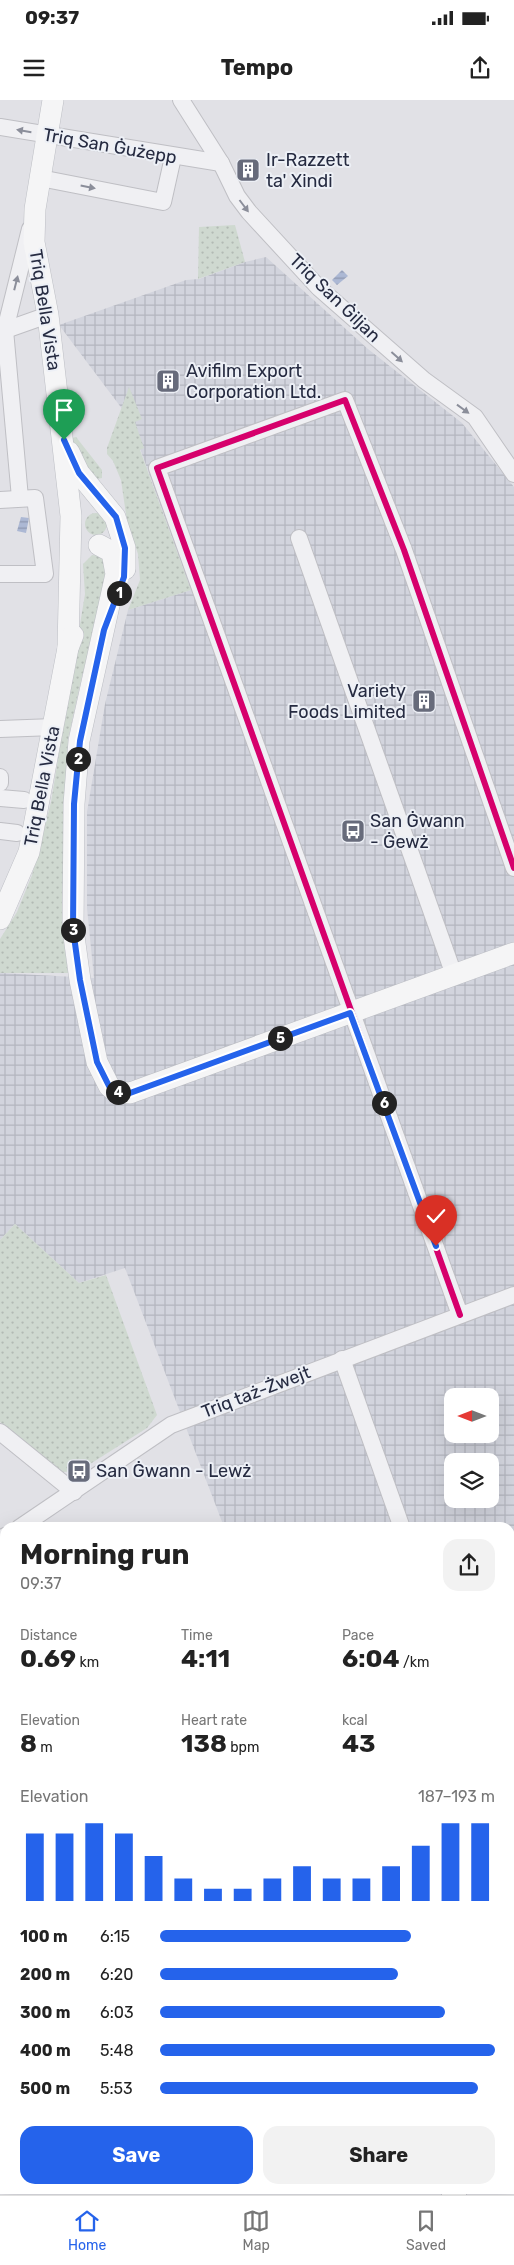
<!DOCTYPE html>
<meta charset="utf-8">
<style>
body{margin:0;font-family:Rubik,sans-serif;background:#f2f2f2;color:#222;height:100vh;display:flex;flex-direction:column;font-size:19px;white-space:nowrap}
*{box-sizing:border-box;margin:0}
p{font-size:16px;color:#767676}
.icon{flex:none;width:28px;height:28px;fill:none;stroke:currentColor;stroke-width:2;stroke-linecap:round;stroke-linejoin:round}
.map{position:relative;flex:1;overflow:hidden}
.panel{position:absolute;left:0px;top:1422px;width:515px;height:672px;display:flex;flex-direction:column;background:#fff;border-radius:15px 15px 0 0;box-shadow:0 5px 20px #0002}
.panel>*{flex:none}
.needle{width:32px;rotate:270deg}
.fabs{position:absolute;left:444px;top:1288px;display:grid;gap:10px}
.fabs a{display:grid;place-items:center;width:55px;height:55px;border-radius:10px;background:#fff;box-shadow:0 5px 20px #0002;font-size:25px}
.pin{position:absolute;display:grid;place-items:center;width:42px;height:42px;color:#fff;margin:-51px -21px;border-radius:50% 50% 50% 0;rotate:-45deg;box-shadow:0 0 5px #0007}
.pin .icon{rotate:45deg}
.km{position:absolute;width:25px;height:25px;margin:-12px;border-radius:50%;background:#222;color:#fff;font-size:14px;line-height:25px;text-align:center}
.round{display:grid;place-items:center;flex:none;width:52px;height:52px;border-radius:15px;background:#f2f2f2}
.head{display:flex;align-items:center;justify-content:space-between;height:85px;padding:0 20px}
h1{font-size:28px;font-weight:700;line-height:38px}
.stats{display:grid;grid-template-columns:repeat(3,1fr);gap:8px;height:85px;padding:5px 20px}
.stats div{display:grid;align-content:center}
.stats b{font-size:25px;font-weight:700}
.stats small{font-size:14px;font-weight:400}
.stats p{font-size:14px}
.chart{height:140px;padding:10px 20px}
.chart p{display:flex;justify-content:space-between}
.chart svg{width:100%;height:90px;margin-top:5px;stroke:#2563eb;stroke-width:6}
.cta{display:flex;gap:10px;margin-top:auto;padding:10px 20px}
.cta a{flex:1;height:58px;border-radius:15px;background:#2563eb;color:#fff;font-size:20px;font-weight:700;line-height:58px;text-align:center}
.cta a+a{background:#f2f2f2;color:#222}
ul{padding:0 20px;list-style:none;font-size:16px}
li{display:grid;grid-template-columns:80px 60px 1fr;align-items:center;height:38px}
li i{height:12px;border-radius:6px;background:#2563eb}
.status{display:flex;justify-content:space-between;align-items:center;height:35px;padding:0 25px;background:#fff;direction:ltr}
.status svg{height:14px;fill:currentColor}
header{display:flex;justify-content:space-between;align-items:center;height:65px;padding:0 20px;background:#fff;font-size:22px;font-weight:700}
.menu{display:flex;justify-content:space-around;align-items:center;height:70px;border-top:1px solid #e0e0e0;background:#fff;font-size:14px;color:#767676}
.menu a{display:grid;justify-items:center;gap:2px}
.menu .selected{color:#2563eb}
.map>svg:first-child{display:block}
</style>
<div class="status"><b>09:37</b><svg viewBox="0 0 49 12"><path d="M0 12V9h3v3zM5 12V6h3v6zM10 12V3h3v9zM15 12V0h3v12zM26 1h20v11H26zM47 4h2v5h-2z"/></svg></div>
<header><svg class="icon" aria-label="menu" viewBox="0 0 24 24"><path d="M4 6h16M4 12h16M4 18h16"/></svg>Tempo<svg class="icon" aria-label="share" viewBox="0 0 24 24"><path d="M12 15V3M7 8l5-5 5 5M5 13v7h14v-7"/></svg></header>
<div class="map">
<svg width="514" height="2095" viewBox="0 0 514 2095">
<defs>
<pattern id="industrial-grid" width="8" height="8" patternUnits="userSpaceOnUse" patternTransform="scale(1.25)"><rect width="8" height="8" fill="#d2d4dd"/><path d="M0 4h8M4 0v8" fill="none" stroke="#b4b6bf"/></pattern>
<pattern id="green-dots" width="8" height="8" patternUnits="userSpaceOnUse" patternTransform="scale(1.25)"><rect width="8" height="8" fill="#cfd9d0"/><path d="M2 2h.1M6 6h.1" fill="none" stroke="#b2bab4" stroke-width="1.8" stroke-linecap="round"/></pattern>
<pattern id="water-rules" width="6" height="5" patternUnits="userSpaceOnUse" patternTransform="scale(1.25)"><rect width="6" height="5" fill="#acb8d4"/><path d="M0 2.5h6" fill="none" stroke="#8c96ae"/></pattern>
</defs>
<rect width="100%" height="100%" fill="#e1e1e6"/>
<g fill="url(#industrial-grid)" fill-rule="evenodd">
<path d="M 266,157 L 368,249 L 462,323 L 514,387 L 514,1511 L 510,1513 L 510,1428 L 224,1427 L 125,1168 L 79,1183 L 15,1124 L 0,1140 L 0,873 L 94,878 L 87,808 L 87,712 L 105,604 L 128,510 L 191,490 L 129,318 L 59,225 L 186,180 L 199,179 L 245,162 ZM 452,1296 L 490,1296 L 490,1334 L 452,1334 ZM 452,1361 L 490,1361 L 490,1399 L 452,1399 Z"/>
<path d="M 514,1532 L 514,1654 L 511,1655 L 514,1665 L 514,1793 L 510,1801 L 510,1533 Z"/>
</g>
<g fill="url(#green-dots)">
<path d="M 235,125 L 245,162 L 198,179 L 199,127 Z"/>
<path d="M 129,287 L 142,319 L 135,322 L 144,348 L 140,350 L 191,490 L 128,510 L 140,480 L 138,454 L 127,421 L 121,380 L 113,361 L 107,354 L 107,348 Z"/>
<path d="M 76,337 L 102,370 L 102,378 L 97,379 C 85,368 72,354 72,338 Z"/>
<circle cx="96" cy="424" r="11"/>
<path d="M 92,455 L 103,456 L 111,469 L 82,576 L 68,639 L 62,808 L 68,873 L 0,873 L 0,839 L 17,812 L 32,775 L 51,702 L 85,494 L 83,464 Z"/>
<path d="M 15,1124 L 79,1183 L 106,1175 L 157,1315 L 147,1328 L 79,1371 L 63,1372 L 0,1322 L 0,1140 Z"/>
</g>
<g fill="url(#water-rules)">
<path d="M 342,170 L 348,176 L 337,185 L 332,180 Z"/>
<path d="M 21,417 L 29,418 L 26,433 L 17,431 Z"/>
</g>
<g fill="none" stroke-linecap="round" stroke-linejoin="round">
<g stroke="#bfbfc4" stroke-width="18">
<g id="minor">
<path d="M 181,0 L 221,63 L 237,96 L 249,112 L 319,188 L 424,280 L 475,317 L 514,374"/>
<path d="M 0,27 L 221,63"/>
<path d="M 40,78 L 163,102 L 173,57"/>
<path d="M 0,232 L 48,215"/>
<path d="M 20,398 L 5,230 L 30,129"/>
<path d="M 0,400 L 35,398 L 45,474 L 0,474"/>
<path d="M 299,438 L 454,875"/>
<path d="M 0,629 L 54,627"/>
<path d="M 0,677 L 0,683"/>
<path d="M 0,698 L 24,700"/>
<path d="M 0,731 L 17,733"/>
<path d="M 460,1215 L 157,368 L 345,300 L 404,450 L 514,768"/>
<path d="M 342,1259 L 402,1428"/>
<path d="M 0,1332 L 74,1392"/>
<path d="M 19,1428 L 171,1325 L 514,1195"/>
<path d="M 0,1439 L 5,1436"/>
<path d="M 510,1522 L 514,1521"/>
<path d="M 0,1797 L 5,1795"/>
<path d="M 510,2066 L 514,2066"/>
</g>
</g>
<g stroke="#bcbec4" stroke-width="22">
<g id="major">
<path d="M 53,0 L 35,109 L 34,142 L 48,215 L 71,416 L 68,548"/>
<path d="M 69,352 L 79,373 L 115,417 L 125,448 L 125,469"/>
<path d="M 99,445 L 112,452 L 116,474 L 79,641 L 74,704 L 73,829 L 80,880 L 97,962 L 109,986 L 116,992 L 130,993 L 514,853"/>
<path d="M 0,819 L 29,752 L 68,548 L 73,535"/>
</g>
</g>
<g stroke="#b3b4bb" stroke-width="25">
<g id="highway">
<path d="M 510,1865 L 514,1855"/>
<path d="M 510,1912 L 514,1902"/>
<path d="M 454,2095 L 454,2090"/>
</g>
</g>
<use href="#minor" stroke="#f0f0f3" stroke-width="16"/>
<use href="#major" stroke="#f5f5f6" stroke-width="21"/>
<use href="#highway" stroke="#f5f5f6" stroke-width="24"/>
<g stroke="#edf0f6" stroke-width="9">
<path id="cycleway" d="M 460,1215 L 157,368 L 345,300 L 404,450 L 514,768"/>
</g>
<use href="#cycleway" stroke="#d6006c" stroke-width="6"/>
</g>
<defs><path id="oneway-solid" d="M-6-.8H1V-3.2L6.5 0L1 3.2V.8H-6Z" transform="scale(1.25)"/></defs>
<g fill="#8b8e9a">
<use href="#oneway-solid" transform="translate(24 31) rotate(-170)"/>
<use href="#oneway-solid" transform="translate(88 87) rotate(11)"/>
<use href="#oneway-solid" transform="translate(244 106) rotate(53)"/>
<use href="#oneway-solid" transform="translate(16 183) rotate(-76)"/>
<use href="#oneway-solid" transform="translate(397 257) rotate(42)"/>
<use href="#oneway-solid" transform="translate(463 309) rotate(36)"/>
</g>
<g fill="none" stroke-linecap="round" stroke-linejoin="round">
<g stroke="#fff" stroke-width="10">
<path id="route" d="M 64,340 L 79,373 L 116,417 L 125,448 L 124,477 L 104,530 L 80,641 L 74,704 L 73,829 L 80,880 L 97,962 L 109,986 L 116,992 L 130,993 L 350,913 L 436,1146"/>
</g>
<use href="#route" stroke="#2563eb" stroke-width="6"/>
</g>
<defs>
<g id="building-square" transform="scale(1.25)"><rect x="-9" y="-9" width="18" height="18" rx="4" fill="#676b7b" stroke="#edf0f6"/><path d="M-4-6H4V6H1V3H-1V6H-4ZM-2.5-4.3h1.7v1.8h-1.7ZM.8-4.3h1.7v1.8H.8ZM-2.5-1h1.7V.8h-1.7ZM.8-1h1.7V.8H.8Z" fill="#fff"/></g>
<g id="bus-square" transform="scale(1.25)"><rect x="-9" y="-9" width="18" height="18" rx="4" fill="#676b7b" stroke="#edf0f6"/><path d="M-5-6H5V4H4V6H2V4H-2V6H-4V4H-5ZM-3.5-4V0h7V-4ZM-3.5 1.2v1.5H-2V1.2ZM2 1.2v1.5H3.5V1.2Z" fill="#fff"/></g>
</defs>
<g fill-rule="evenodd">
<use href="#building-square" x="248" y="70"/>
<use href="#building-square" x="168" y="281"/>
<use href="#building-square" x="424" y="601"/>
<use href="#bus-square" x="353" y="731"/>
<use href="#bus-square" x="79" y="1371"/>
</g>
<g text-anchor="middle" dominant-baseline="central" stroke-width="4" stroke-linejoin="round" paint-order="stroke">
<g font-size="18" fill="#262b41" stroke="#edf0f6">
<text transform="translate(110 46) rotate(10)">Triq San Ġużepp</text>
<text transform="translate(335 198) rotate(44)">Triq San Ġiljan</text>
<text transform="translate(45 210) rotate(81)">Triq Bella Vista</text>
<text transform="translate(42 686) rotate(-79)">Triq Bella Vista</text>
<text transform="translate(256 1292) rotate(-21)">Triq taż-Żwejt</text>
</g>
<g font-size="18" fill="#262b41" stroke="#edf0f6" text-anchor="start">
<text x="266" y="60">Ir-Razzett<tspan x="266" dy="21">ta' Xindi</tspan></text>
<text x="186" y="271">Avifilm Export<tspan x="186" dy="21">Corporation Ltd.</tspan></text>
<text x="406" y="591" text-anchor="end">Variety<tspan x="406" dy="21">Foods Limited</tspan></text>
<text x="370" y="721">San Ġwann<tspan x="370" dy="21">- Ġewż</tspan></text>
<text x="96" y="1371">San Ġwann - Lewż</text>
</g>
</g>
</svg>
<div class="fabs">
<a><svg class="needle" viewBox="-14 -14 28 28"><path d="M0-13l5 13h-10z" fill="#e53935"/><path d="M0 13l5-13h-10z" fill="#767676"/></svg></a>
<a><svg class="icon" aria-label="layers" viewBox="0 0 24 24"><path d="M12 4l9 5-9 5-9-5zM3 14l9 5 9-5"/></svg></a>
</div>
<div class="pin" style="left:64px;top:340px;background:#1e9e55"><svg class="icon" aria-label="arrive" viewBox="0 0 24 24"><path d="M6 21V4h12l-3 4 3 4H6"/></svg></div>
<div class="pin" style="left:436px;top:1146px;background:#d93025"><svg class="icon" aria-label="check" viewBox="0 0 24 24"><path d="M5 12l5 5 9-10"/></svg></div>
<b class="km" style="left:119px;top:493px">1</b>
<b class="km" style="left:78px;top:659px">2</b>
<b class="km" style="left:73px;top:830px">3</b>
<b class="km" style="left:118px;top:992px">4</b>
<b class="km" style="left:280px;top:938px">5</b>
<b class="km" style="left:384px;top:1003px">6</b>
<section class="panel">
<div class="head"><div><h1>Morning run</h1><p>09:37</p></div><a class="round"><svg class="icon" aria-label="share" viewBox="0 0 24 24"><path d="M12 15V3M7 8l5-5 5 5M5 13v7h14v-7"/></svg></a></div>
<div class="stats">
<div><p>Distance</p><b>0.69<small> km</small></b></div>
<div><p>Time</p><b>4:11</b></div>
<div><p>Pace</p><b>6:04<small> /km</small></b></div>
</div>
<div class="stats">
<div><p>Elevation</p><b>8<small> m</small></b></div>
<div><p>Heart rate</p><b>138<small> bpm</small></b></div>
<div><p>kcal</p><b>43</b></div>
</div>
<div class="chart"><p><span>Elevation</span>187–193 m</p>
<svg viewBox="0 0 160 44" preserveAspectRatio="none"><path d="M5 44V11M15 44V11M25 44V6M35 44V11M45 44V22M55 44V33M65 44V38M75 44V38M85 44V33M95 44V27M105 44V33M115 44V33M125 44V27M135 44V17M145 44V6M155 44V6"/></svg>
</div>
<ul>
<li><b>100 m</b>6:15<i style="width:75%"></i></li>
<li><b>200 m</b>6:20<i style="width:71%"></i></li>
<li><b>300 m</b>6:03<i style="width:85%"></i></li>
<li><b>400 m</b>5:48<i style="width:100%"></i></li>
<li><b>500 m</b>5:53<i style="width:95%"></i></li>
</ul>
<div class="cta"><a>Save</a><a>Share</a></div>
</section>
</div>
<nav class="menu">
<a class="selected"><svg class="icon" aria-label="home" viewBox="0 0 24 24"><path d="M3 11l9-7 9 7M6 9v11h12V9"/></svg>Home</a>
<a><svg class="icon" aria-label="map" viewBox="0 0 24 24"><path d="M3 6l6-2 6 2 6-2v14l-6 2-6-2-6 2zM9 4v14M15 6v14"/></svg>Map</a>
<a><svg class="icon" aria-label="saved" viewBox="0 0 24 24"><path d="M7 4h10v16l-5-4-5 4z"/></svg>Saved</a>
</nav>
